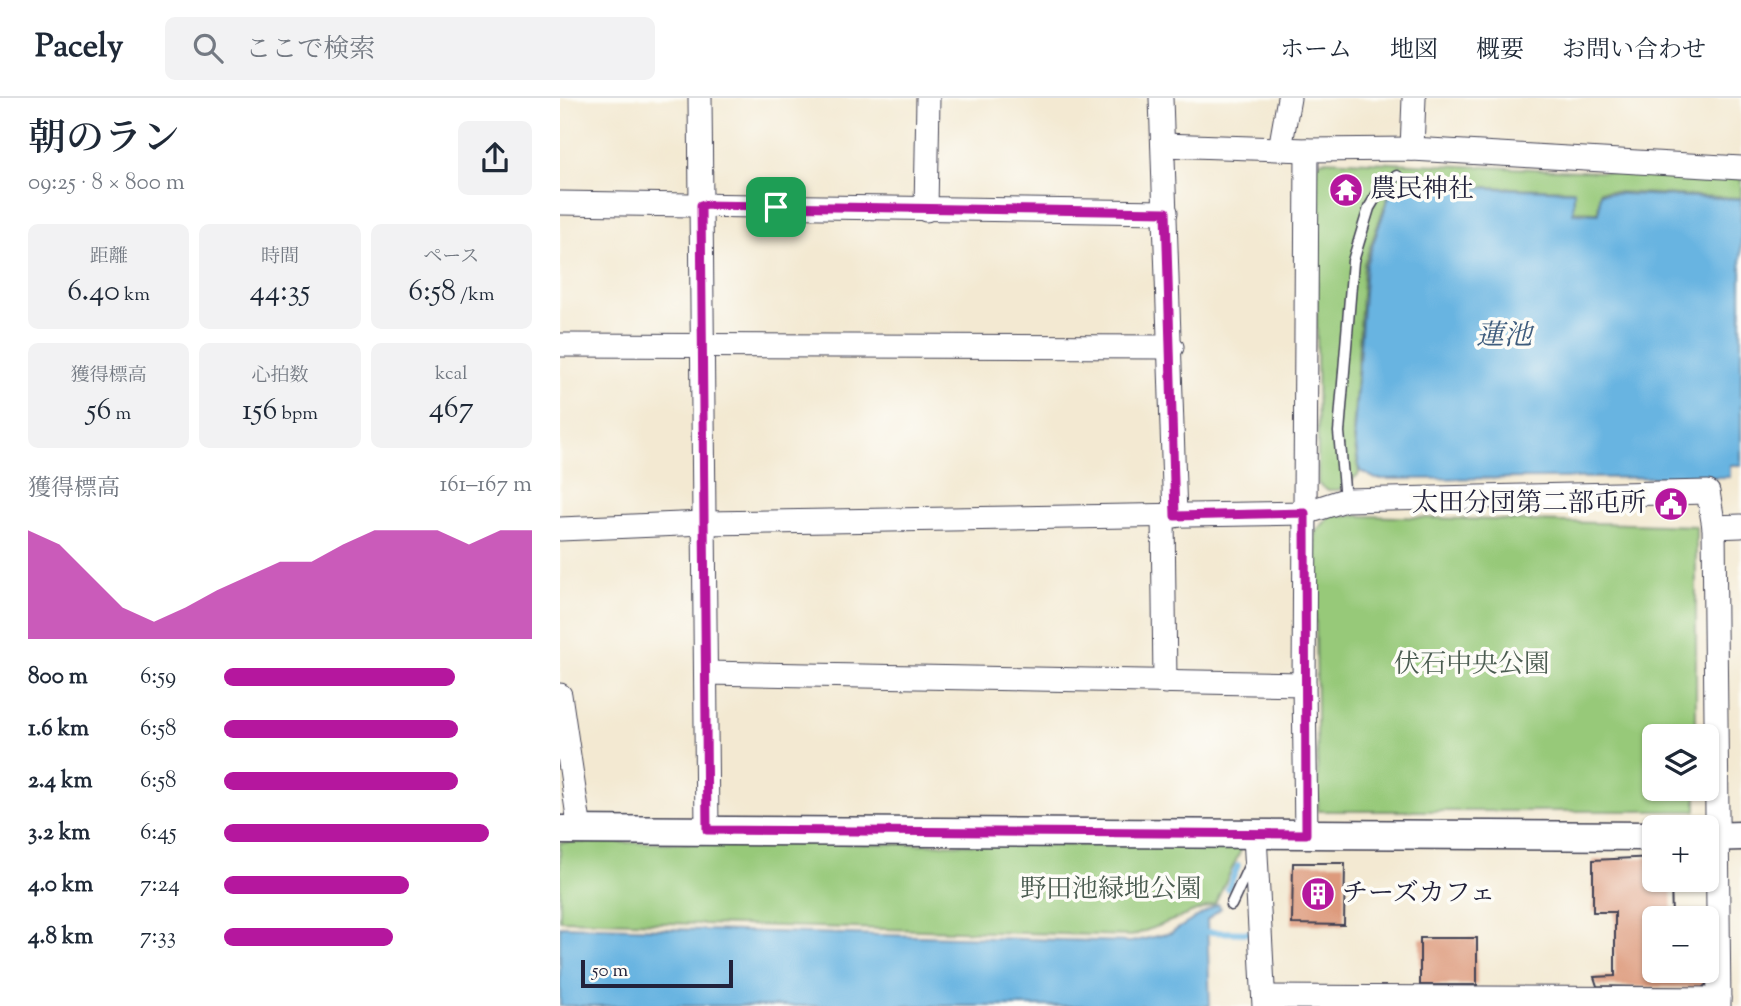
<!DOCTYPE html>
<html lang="ja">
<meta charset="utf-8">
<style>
body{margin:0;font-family:"Sorts Mill Goudy","Noto Serif JP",serif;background:#f2f2f3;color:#1f2937;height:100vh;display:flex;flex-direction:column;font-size:26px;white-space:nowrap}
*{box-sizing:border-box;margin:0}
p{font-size:23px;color:#747a83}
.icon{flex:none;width:38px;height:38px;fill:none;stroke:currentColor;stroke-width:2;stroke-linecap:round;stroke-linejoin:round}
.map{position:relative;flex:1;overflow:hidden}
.sheet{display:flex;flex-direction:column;background:#fff;width:560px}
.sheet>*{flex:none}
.tools{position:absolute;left:1082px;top:626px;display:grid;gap:14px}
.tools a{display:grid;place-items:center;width:77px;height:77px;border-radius:10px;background:#fff;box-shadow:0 2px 5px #0004;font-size:35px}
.scale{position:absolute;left:21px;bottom:18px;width:152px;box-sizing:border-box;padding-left:7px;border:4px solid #22223b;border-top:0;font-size:19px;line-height:24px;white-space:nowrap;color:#22223b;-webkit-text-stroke:5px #fdfcf7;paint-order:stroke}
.pin{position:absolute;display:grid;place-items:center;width:60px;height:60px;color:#fff;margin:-30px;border-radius:14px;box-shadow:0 4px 10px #0006}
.round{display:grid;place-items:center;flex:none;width:74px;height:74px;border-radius:10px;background:#f2f2f3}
.overview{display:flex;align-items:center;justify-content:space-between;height:119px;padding:0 28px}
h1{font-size:38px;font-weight:600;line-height:52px}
.stats{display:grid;grid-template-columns:repeat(3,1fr);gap:10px;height:119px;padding:7px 28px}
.stats div{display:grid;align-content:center;border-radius:10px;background:#f2f2f3;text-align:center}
.stats b{font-size:30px;font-weight:600}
.stats small{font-size:19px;font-weight:400}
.stats p{font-size:19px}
.chart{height:196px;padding:14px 28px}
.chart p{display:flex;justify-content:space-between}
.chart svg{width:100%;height:126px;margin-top:7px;fill:#b5179e;opacity:.7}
ul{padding:0 28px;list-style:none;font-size:23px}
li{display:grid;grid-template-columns:112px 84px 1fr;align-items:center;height:52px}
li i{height:18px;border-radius:9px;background:#b5179e}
header{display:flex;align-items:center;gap:42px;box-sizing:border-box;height:98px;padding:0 35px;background:#fff;border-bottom:2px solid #e0e1e3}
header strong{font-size:33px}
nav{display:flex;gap:38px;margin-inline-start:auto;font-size:24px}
.search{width:490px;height:63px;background:#f2f2f3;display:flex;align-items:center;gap:18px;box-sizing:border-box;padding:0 24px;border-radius:10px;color:#747a83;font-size:26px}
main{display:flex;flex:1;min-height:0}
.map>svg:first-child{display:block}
</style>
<header>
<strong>Pacely</strong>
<div class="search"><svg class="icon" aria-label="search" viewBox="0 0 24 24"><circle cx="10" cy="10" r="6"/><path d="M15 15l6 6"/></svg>ここで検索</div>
<nav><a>ホーム</a><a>地図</a><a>概要</a><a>お問い合わせ</a></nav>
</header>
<main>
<section class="sheet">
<div class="overview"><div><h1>朝のラン</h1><p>09:25 · 8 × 800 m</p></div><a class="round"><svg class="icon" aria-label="share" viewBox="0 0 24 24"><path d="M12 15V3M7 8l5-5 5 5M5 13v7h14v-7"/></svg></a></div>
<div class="stats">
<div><p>距離</p><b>6.40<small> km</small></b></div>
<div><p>時間</p><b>44:35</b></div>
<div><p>ペース</p><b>6:58<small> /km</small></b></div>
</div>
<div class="stats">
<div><p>獲得標高</p><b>56<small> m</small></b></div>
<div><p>心拍数</p><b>156<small> bpm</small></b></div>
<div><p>kcal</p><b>467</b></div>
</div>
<div class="chart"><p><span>獲得標高</span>161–167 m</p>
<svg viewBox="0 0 160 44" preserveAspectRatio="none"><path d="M0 44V6L10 11L20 22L30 33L40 38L50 33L60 27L70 22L80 17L90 17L100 11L110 6L120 6L130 6L140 11L150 6L160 6V44z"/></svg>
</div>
<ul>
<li><b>800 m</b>6:59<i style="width:75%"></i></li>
<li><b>1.6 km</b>6:58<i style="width:76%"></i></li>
<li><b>2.4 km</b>6:58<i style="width:76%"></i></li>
<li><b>3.2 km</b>6:45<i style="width:86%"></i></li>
<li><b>4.0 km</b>7:24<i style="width:60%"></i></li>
<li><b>4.8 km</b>7:33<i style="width:55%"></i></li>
</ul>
</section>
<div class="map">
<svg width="1181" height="908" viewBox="0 0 1181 908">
<rect width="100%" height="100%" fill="#fdfcf7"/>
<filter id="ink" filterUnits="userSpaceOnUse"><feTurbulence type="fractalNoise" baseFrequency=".0143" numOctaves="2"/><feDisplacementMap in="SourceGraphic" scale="14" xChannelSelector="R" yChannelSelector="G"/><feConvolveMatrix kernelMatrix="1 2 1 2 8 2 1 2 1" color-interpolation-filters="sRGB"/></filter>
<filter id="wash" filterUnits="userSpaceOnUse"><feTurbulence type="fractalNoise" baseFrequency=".00686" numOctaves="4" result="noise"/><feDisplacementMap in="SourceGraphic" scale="28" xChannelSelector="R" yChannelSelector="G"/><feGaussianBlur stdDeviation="1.57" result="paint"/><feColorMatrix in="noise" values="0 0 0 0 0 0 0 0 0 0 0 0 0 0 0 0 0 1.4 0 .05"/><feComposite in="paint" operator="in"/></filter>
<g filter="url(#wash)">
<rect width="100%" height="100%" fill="#f3e9d2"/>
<g fill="#97c979" stroke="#5c765a" stroke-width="2">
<path d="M 762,62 L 1181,80 L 1181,100 L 1040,93 L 1038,114 L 1014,113 L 1014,92 L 843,86 L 828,98 L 804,166 L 793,334 L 799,376 L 779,392 L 767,392 L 758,386 L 756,68 Z"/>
<path d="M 771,417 L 1136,428 L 1136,639 L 1094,639 L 1094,691 L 1136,691 L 1136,713 L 758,713 L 755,435 Z"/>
<path d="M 0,744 L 683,748 L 655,806 L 572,838 L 0,822 Z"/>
</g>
<g fill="#68b4e1" stroke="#456b8e" stroke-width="2">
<path d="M 843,87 L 1014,93 L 1013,115 L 1039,116 L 1040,95 L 1181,101 L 1181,367 L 1170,367 L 1170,379 L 816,381 L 800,373 L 794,334 L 806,167 L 829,99 Z"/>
<path d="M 658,806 L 661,810 L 647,822 L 650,908 L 0,908 L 0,828 L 571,844 L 611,835 Z"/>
</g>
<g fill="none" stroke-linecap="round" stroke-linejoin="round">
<g stroke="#68b4e1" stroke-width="6">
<path d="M 668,791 L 678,768"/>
<path d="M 647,834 L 693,835"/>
</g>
</g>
<g id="blocks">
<g fill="#dd9a7c">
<path d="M 1094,759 L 1094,782 L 1111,782 L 1112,821 L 1094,821 L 1094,873 L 1146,873 L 1146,828 L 1150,828 L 1151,882 L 1142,890 L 1037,888 L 1034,879 L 1055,878 L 1055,814 L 1033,814 L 1033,762 Z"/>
<path d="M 733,765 L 785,765 L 784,827 L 732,826 Z"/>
<rect x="860" y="840" width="57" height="47"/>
</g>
</g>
</g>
<g filter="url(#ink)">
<use href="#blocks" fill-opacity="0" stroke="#414052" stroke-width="2"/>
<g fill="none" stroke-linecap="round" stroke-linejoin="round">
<g stroke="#414052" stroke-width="13">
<g id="service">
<path d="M 785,402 L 779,334 L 793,163 L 809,110 L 823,87 L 837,78"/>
<path d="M 671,807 L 692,762"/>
</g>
</g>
<g stroke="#414052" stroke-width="25">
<g id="minor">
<path d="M 140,0 L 147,732"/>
<path d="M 601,0 L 615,418"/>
<path d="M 603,47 L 747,52 L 852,51 L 1181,70"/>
<path d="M 720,51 L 729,0"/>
<path d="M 852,51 L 854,0"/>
<path d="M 0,105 L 606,114"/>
<path d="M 366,112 L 368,0"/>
<path d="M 0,247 L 612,249"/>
<path d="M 603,418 L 605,584"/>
<path d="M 1154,429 L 1159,908"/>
<path d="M 0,431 L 145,425 L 745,415 L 785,402 L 1148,394 L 1154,429 L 1181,428"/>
<path d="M 146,575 L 744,586"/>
<path d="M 0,597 L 20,732"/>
<path d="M 746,736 L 744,586 L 747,52"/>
<path d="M 695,737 L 704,908"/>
<path d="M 704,899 L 1159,901"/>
</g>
</g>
<g stroke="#414052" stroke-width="31">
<g id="tertiary">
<path d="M 0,732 L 1094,738"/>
<path d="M 1146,739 L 1181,738"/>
</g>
</g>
<use href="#service" stroke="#fff" stroke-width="10"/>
<use href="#minor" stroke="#fff" stroke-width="23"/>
<use href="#tertiary" stroke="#fff" stroke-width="28"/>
</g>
</g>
<g fill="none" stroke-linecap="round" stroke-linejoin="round" filter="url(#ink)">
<g stroke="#fff" stroke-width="14">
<path id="route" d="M 141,107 L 606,114 L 615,418 L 745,415 L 746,736 L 147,732 Z"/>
</g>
<use href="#route" stroke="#b5179e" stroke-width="9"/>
</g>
<defs>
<g id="temple-disc" transform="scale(1.75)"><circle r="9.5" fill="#b5179e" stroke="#fdfcf7"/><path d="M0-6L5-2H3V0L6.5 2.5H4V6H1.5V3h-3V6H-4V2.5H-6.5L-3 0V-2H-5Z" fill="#fff"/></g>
<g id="civic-disc" transform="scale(1.75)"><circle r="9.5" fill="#b5179e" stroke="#fdfcf7"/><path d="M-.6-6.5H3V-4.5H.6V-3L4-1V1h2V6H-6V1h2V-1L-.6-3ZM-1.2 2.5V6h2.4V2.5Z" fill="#fff"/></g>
<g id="building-disc" transform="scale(1.75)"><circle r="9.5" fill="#b5179e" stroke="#fdfcf7"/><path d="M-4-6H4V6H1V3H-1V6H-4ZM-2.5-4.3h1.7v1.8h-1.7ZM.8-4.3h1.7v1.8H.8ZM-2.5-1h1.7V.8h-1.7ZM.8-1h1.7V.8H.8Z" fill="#fff"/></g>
</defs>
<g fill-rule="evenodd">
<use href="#temple-disc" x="786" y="92"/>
<use href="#civic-disc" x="1111" y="406"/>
<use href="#building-disc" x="758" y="796"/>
</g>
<g text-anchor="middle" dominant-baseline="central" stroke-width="7" stroke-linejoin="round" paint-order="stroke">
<g font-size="26" fill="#22223b" stroke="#fdfcf7" text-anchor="start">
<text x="810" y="92">農民神社</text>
<text x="1086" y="406" text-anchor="end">太田分団第二部屯所</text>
<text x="782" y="796">チーズカフェ</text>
</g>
<g font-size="26" fill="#4b5c51" stroke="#fdfcf7">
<text x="912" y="567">伏石中央公園</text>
<text x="551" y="792">野田池緑地公園</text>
</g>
<g font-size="28" font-style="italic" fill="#3e5c7d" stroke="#fdfcf7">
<text x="944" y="239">蓮池</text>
</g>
</g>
</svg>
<div class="tools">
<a><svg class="icon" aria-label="layers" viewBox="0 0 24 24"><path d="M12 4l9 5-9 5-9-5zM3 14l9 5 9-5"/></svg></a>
<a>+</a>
<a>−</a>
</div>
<div class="scale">50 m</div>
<div class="pin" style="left:216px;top:109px;background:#1e9e55"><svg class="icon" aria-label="arrive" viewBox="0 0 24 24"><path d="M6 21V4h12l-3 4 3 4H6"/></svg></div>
</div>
</main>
